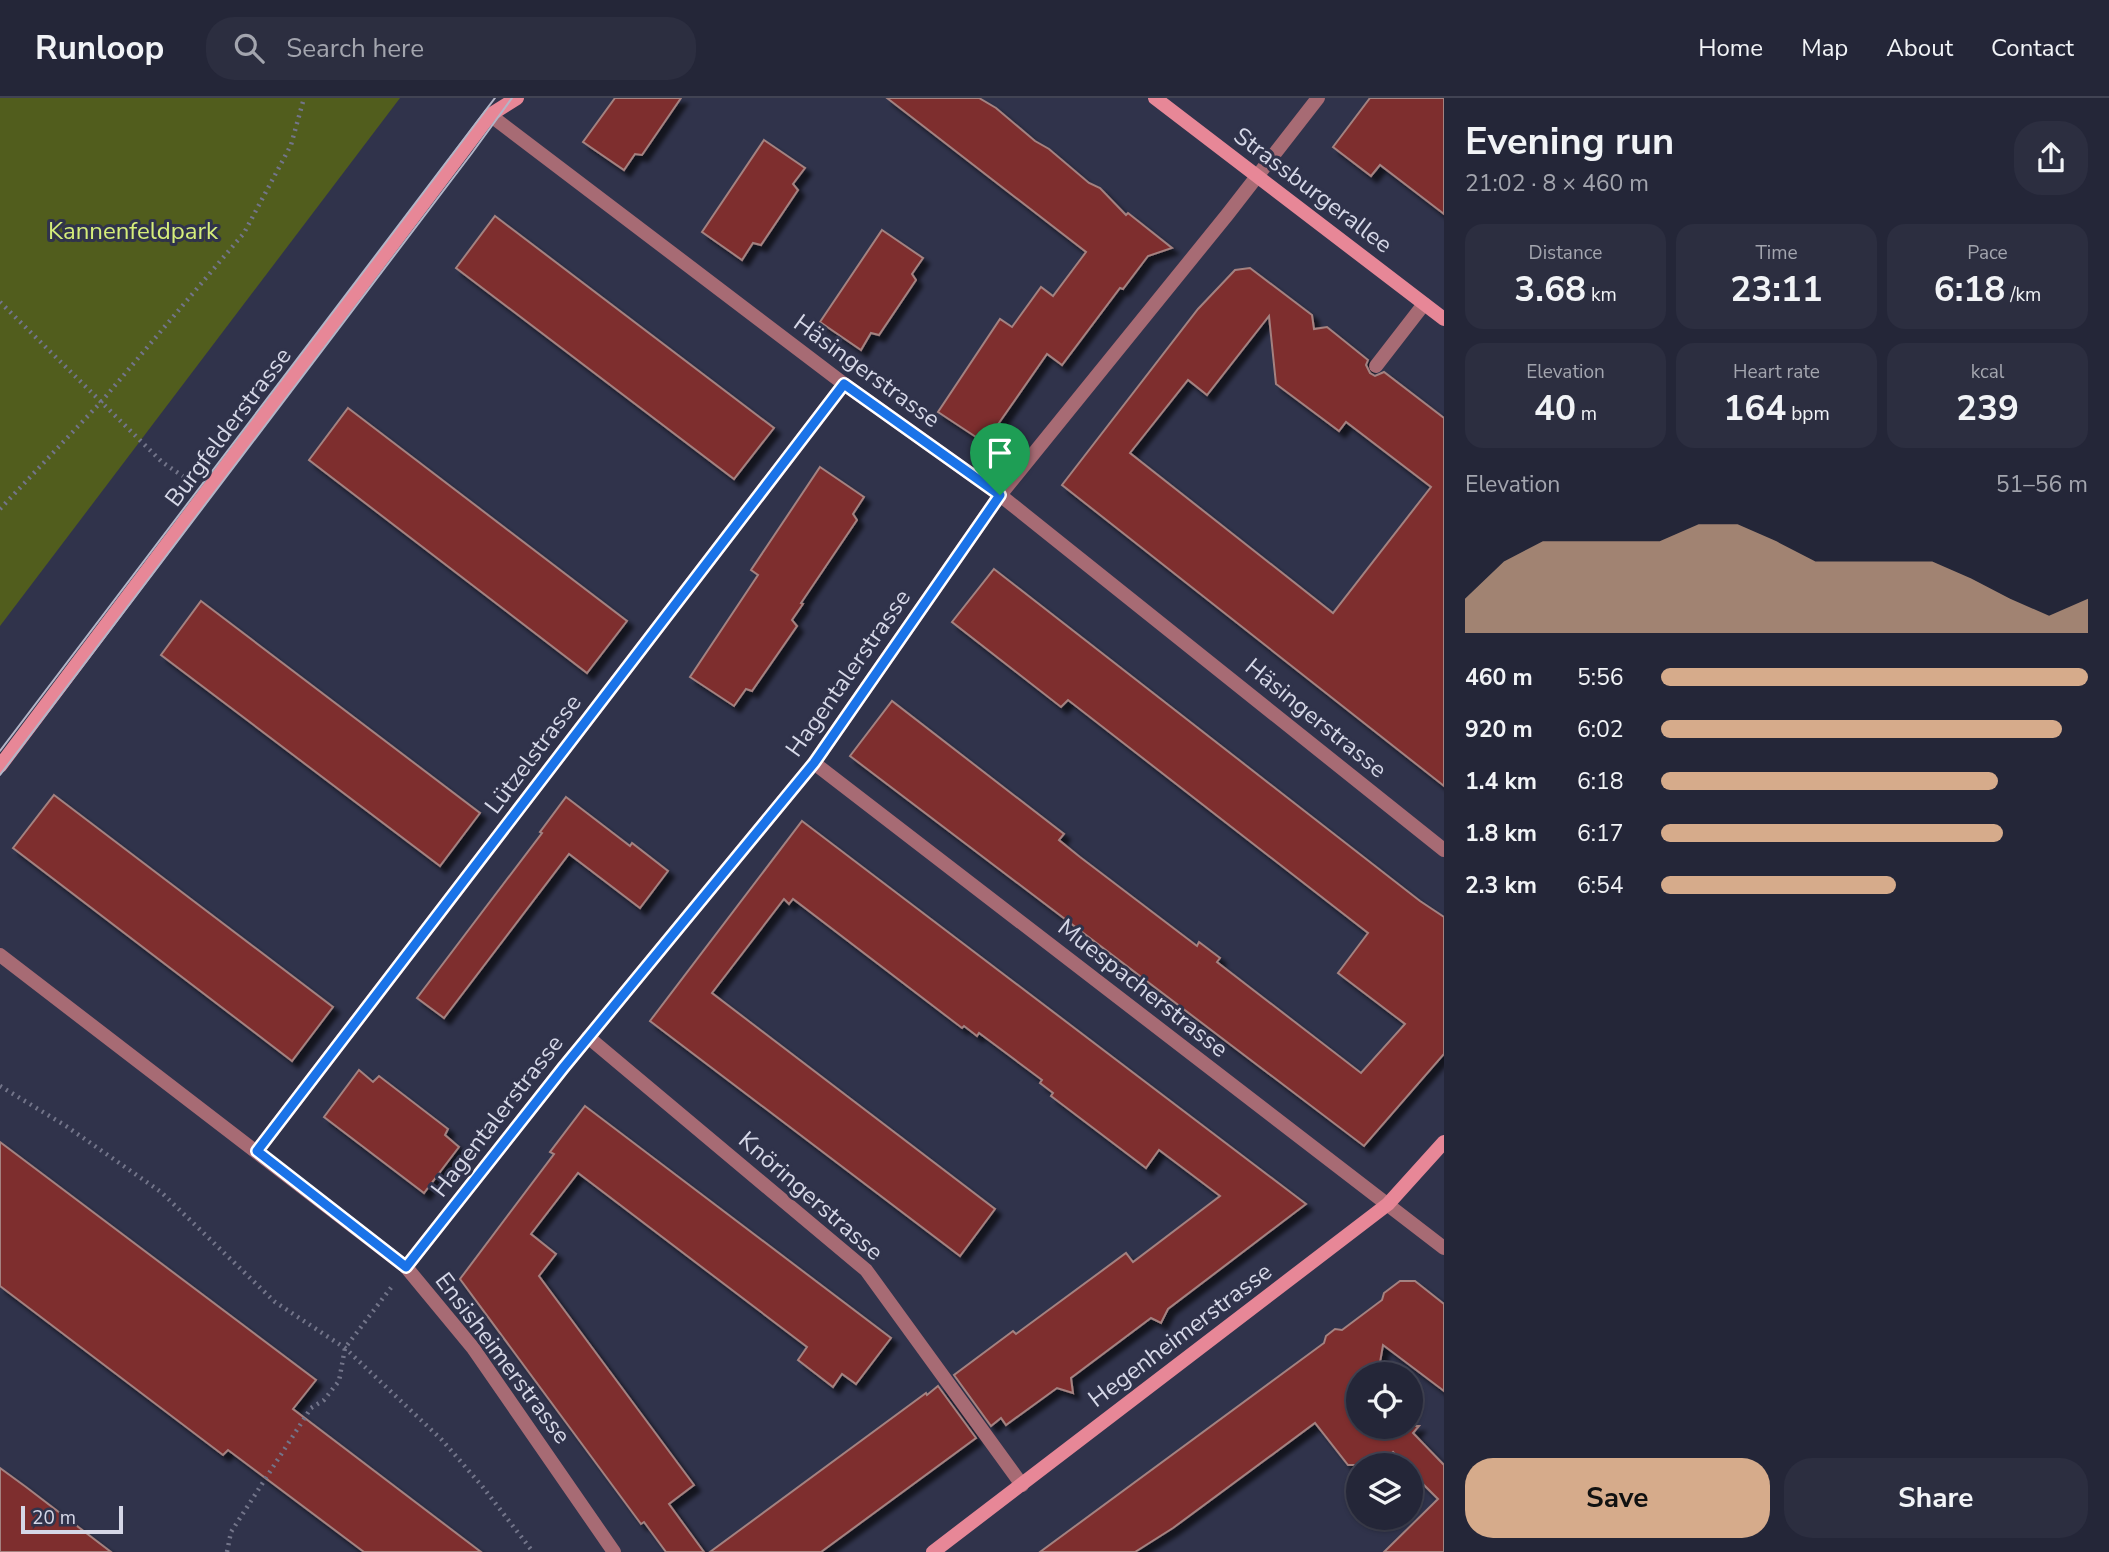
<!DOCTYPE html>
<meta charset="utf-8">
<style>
body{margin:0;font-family:"Nunito Sans",sans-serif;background:#2c2e40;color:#f1f3f6;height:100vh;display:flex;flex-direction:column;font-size:26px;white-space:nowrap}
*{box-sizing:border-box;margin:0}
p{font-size:23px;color:#a3a5ae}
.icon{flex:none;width:38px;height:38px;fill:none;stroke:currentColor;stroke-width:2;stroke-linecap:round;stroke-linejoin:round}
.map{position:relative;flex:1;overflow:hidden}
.panel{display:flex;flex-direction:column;background:#242638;width:665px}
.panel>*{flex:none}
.buttons{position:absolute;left:1346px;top:1264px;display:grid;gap:14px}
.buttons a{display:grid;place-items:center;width:77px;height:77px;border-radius:50%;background:#242638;box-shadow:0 2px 5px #0004,0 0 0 2px #414353;font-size:35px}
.scale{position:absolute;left:21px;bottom:18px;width:102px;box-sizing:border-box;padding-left:7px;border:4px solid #d5d7e7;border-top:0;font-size:19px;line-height:24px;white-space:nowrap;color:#d5d7e7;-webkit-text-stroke:5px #30334b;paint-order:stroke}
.pin{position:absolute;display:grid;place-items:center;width:60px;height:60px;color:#fff;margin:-72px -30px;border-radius:50% 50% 50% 0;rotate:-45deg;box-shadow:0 0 7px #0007}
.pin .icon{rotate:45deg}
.round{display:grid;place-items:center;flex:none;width:74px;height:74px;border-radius:28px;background:#2c2e40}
.overview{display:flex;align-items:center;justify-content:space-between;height:119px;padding:0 21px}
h1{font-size:38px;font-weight:700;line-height:52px}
.stats{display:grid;grid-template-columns:repeat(3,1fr);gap:10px;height:119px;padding:7px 21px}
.stats div{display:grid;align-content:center;border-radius:18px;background:#2c2e40;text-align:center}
.stats b{font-size:35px;font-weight:700}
.stats small{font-size:19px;font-weight:400}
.stats p{font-size:19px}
.chart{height:196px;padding:14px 21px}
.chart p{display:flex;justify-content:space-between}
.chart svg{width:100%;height:126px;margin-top:7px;fill:#d6ab8b;opacity:.7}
.cta{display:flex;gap:14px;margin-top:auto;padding:14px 21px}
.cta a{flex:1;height:80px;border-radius:28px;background:#d6ab8b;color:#111;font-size:28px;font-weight:700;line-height:80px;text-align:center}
.cta a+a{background:#2c2e40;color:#f1f3f6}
ul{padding:0 21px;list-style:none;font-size:23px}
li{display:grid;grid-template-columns:112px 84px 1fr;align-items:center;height:52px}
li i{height:18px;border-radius:9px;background:#d6ab8b}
header{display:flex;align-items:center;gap:42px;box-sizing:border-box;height:98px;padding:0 35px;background:#242638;border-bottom:2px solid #414353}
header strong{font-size:33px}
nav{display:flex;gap:38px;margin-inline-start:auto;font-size:24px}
.search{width:490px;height:63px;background:#2c2e40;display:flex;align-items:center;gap:18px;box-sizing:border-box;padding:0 24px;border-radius:28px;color:#a3a5ae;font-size:26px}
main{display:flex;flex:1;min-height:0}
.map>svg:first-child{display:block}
</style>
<header>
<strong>Runloop</strong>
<div class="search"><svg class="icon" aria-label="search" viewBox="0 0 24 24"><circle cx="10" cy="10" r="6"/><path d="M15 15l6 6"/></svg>Search here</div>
<nav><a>Home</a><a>Map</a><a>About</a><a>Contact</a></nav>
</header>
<main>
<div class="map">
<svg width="1444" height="1454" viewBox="0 0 1444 1454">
<defs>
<filter id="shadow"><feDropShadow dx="6" dy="6" stdDeviation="2" flood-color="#0009"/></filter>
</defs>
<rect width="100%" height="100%" fill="#30334b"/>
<path fill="#515d1d" d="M 0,0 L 400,0 L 0,528 Z"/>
<g fill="#7e2d2f" stroke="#a48280" stroke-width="2" fill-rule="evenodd" filter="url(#shadow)">
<path d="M 615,0 L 681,0 L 642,57 L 635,56 L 624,72 L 583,44 Z"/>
<path d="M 887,0 L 979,0 L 996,10 L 1035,43 L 1049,51 L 1089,85 L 1100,90 L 1126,117 L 1128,115 L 1172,150 L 1148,158 L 1123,191 L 1120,190 L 1062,267 L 1047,256 L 985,345 L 938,314 L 1000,221 L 1012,229 L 1041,189 L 1053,198 L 1086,154 Z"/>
<path d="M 1370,0 L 1444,0 L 1444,116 L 1380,67 L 1371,78 L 1333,49 Z"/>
<path d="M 764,42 L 805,70 L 793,86 L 798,92 L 761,147 L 753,145 L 742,162 L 702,134 Z"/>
<path d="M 495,118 L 774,330 L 734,381 L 456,170 Z"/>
<path d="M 882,132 L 923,160 L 912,176 L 916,182 L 879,237 L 871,235 L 861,252 L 820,224 Z"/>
<path d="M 1250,170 L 1312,217 L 1314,231 L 1327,229 L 1368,262 L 1366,267 L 1370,275 L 1375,278 L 1384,274 L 1444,320 L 1444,688 L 1062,387 L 1198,211 L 1235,172 ZM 1269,218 L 1276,286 L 1339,333 L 1346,324 L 1431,389 L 1333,515 L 1130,355 L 1188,282 L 1207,297 Z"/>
<path d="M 348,310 L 627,523 L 587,575 L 309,362 Z"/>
<path d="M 820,369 L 864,399 L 853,416 L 857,422 L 801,505 L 803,506 L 792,522 L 797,528 L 752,593 L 746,591 L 734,608 L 690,579 L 758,477 L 751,472 Z"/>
<path d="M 994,471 L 1420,803 L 1444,819 L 1444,956 L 1364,1048 L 850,658 L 892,603 L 1064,736 L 1059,742 L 1080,759 L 1197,848 L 1199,844 L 1220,860 L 1217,864 L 1361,975 L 1405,926 L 1338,875 L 1368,835 L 1068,602 L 1061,609 L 952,524 Z"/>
<path d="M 201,503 L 480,715 L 440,768 L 161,557 Z"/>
<path d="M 54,697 L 333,909 L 292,963 L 13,750 Z"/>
<path d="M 566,699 L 630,748 L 632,745 L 668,773 L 640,810 L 569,756 L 444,920 L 417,900 L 542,735 L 540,734 Z"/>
<path d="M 802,723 L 1306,1106 L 1168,1211 L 1161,1225 L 1151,1220 L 1071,1280 L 1073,1295 L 1057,1290 L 1006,1327 L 1001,1320 L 991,1328 L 954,1277 L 1013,1233 L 1016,1236 L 1126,1155 L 1133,1164 L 1220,1098 L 1159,1052 L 1146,1070 L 1051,998 L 1053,995 L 1040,985 L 1042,982 L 979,935 L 977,938 L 964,928 L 962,930 L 793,801 L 789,806 L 784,801 L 712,895 L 995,1111 L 960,1158 L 650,923 Z"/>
<path d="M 359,972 L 373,984 L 379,978 L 448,1031 L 445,1037 L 459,1049 L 424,1095 L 324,1019 Z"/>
<path d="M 585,1008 L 891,1240 L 856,1286 L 842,1276 L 833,1289 L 798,1262 L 807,1249 L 578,1075 L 531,1136 L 556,1156 L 539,1178 L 694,1387 L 669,1406 L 704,1454 L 666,1454 L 644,1424 L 641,1426 L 460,1181 L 554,1056 L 550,1054 Z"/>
<path d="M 0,1044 L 316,1282 L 293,1311 L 481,1454 L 364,1454 L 228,1352 L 223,1357 L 0,1188 Z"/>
<path d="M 1400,1183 L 1415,1183 L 1444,1206 L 1444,1293 L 1383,1247 L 1378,1276 L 1358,1276 L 1358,1328 L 1419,1328 L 1413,1335 L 1444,1367 L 1444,1454 L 1384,1454 L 1438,1401 L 1410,1373 L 1410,1367 L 1405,1367 L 1393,1354 L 1380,1367 L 1348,1367 L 1315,1325 L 1173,1430 L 1135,1454 L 1040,1454 L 1324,1245 L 1326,1238 L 1335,1231 L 1342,1232 L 1382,1202 L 1384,1195 Z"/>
<path d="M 938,1288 L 976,1340 L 821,1454 L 710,1454 L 926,1295 L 927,1297 Z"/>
<path d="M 0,1370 L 26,1389 L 111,1454 L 0,1454 Z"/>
</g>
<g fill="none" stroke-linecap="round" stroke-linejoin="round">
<g stroke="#73758a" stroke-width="4.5" stroke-dasharray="2 5" stroke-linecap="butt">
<path d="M 0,204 L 162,364 L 187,381"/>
<path d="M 0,411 L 101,304 L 244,135 L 291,47 L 304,0"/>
<path d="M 0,988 L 66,1028 L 161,1094 L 275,1204 L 345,1250 L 442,1342 L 482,1388 L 533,1454"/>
<path d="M 227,1454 L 231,1434 L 311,1310 L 324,1302 L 339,1283 L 345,1250 L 393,1187"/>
</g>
<path stroke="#a76b74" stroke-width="14" d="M 1376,268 L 1424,206"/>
<g stroke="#a76b74" stroke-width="14">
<path d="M 490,17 L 844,286 L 1000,397 L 1444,752"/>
<path d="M 814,665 L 1444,1150"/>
<path d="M 0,857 L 406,1169 L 473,1250 L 614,1454"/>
<path d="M 588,939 L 866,1172 L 1022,1387"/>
<path d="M 257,1053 L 844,286"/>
<path d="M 406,1169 L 563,970 L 814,665 L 1000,397 L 1227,117 L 1318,0"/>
</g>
<g stroke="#e78797" stroke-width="14">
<path d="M 1155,0 L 1444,221"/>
<path d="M 0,668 L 490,17 L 517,0"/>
<path d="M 933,1454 L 1388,1106 L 1444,1044"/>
</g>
<g stroke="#b3b5c7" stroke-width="2">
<path d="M 0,653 L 495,0"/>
<path d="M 0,677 L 472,55 L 512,0"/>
</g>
</g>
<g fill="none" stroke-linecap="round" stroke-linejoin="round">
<g stroke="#fff" stroke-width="14">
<path id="route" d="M 844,286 L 1000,397 L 814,665 L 563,970 L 406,1169 L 257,1053 Z"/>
</g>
<use href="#route" stroke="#1a73e8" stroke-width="9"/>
</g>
<g text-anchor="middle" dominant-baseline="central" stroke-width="6" stroke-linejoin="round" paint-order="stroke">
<g font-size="24" fill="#d5d7e7" stroke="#30334b">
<text transform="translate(1313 92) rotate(37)">Strassburgerallee</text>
<text transform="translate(867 273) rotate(36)">Häsingerstrasse</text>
<text transform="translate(228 329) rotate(-53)">Burgfelderstrasse</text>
<text transform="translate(848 575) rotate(-55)">Hagentalerstrasse</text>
<text transform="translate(1316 620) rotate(39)">Häsingerstrasse</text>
<text transform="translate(533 656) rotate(-53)">Lützelstrasse</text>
<text transform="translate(1143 890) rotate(38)">Muespacherstrasse</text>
<text transform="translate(497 1018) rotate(-52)">Hagentalerstrasse</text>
<text transform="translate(811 1098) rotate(41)">Knöringerstrasse</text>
<text transform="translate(1180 1237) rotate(-37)">Hegenheimerstrasse</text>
<text transform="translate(503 1260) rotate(53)">Ensisheimerstrasse</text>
</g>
<g font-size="24" fill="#d5ed7a" stroke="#30334b">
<text x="133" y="133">Kannenfeldpark</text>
</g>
</g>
</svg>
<div class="buttons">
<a><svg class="icon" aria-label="locate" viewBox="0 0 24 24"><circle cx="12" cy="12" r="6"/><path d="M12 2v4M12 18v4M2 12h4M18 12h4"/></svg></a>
<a><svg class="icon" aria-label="layers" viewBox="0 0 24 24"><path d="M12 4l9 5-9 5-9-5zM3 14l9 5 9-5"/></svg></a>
</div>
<div class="scale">20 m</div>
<div class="pin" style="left:1000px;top:397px;background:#1e9e55"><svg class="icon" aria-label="arrive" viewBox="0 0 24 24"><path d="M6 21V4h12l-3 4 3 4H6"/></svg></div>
</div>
<section class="panel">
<div class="overview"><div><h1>Evening run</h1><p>21:02 · 8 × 460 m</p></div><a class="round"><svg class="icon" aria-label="share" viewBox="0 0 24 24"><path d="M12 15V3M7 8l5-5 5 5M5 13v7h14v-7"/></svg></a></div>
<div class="stats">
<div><p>Distance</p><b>3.68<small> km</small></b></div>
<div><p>Time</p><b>23:11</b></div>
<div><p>Pace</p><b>6:18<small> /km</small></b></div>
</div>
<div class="stats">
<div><p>Elevation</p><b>40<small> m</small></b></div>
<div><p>Heart rate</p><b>164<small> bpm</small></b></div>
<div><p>kcal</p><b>239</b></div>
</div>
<div class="chart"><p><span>Elevation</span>51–56 m</p>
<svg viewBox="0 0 160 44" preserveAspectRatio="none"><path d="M0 44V32L10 19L20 12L30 12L40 12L50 12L60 6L70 6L80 12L90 19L100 19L110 19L120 19L130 25L140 32L150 38L160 32V44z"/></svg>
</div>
<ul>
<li><b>460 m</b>5:56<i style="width:100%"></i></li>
<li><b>920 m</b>6:02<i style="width:94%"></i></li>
<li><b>1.4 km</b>6:18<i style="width:79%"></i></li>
<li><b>1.8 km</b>6:17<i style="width:80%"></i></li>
<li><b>2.3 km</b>6:54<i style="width:55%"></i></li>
</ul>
<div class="cta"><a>Save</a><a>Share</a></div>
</section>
</main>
